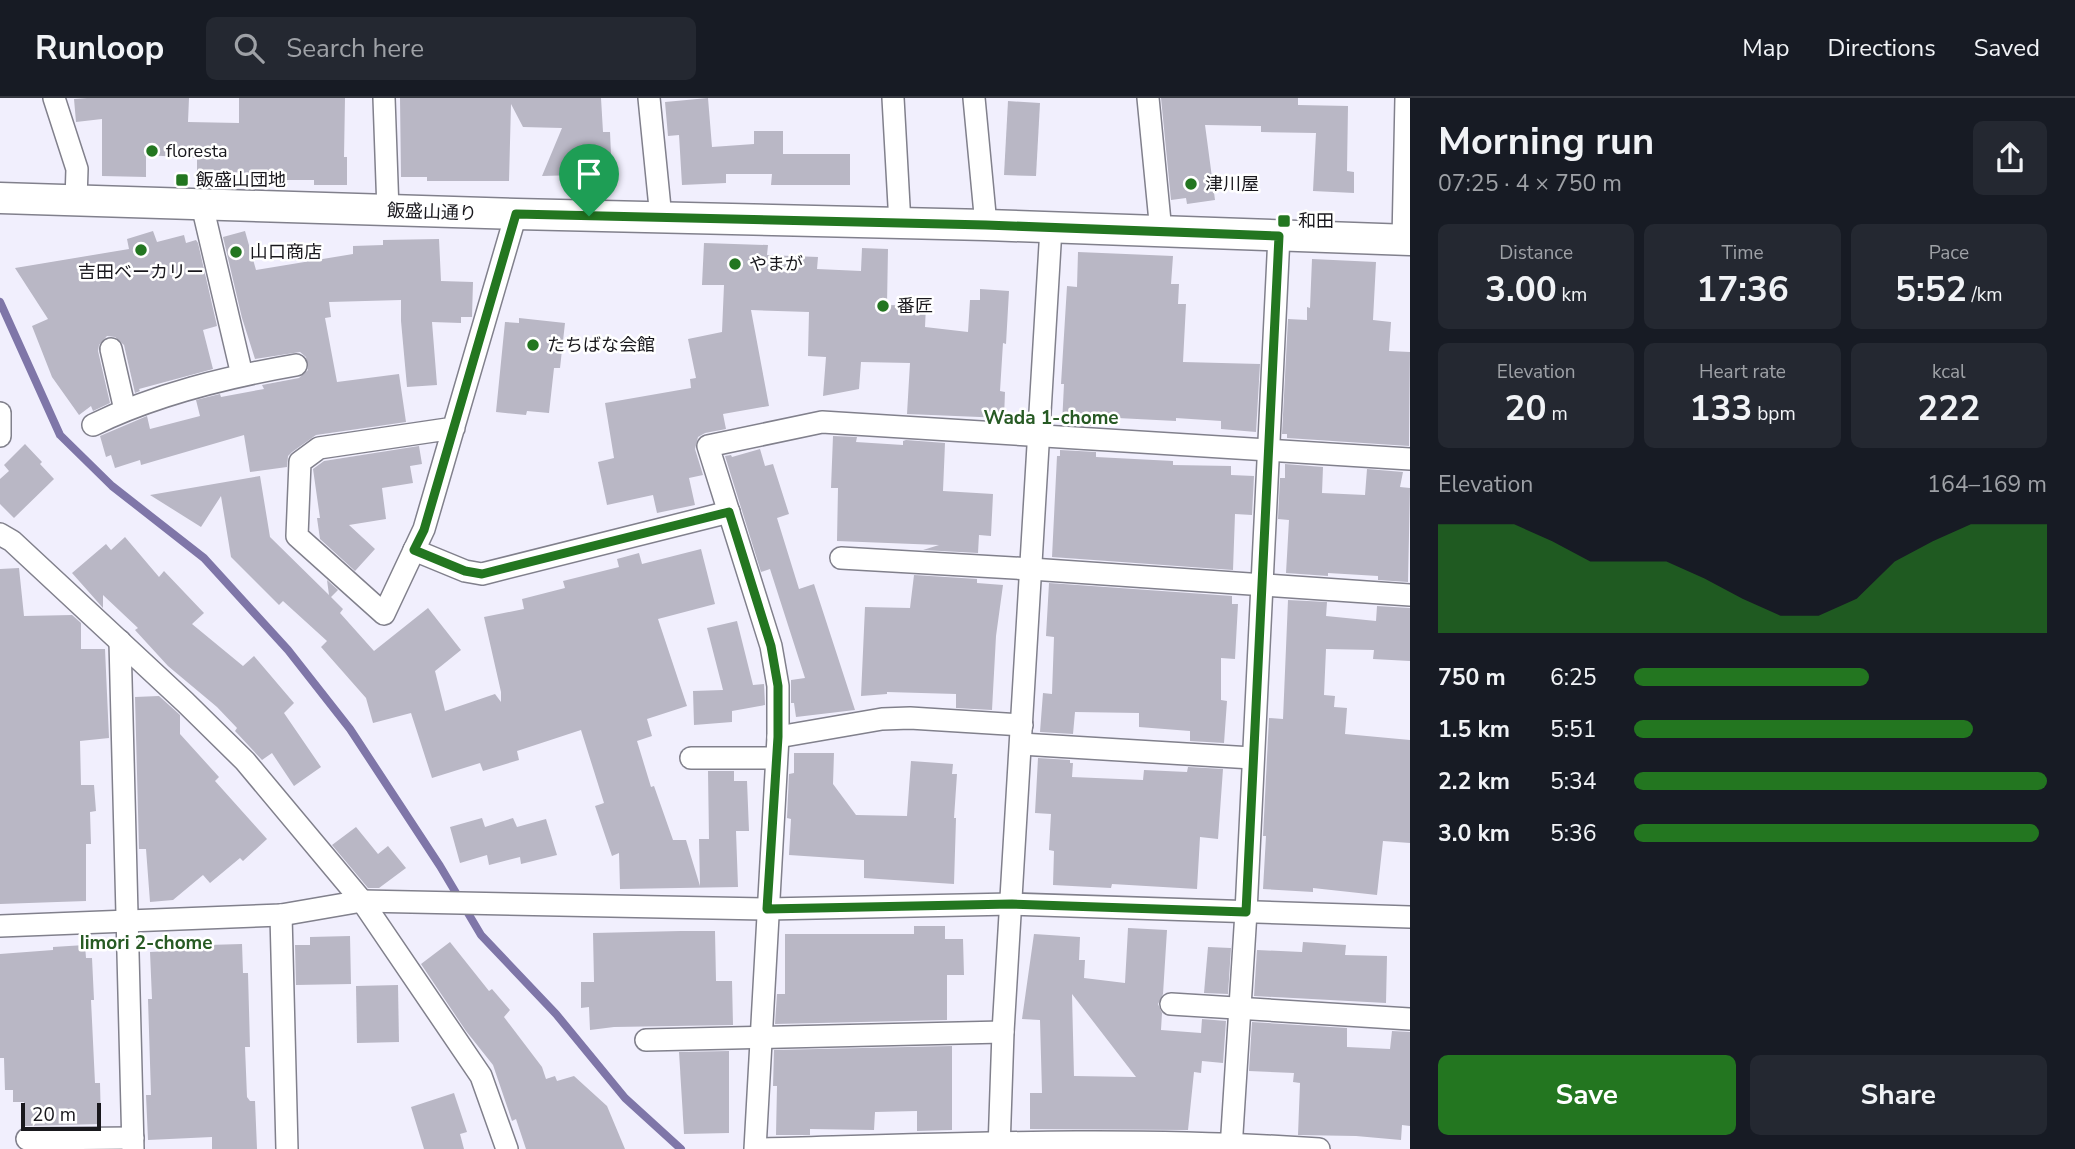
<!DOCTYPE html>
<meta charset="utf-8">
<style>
body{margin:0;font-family:"Nunito Sans","Noto Sans JP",sans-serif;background:#242831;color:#f1f3f6;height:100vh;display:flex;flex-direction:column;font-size:26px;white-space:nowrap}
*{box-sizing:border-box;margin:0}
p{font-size:23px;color:#9ea1a6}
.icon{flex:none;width:38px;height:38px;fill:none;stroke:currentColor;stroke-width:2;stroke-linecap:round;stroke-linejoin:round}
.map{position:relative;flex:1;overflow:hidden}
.side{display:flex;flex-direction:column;background:#171b24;width:665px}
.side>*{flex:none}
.scale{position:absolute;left:21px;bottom:18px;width:80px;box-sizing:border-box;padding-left:7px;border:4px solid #19181d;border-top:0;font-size:19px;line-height:24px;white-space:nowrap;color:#19181d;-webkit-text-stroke:5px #fff;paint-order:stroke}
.pin{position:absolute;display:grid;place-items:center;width:60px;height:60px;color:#fff;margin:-72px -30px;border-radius:50% 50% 50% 0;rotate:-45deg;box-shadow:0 0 7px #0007}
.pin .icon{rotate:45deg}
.round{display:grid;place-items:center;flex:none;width:74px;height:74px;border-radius:10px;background:#242831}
.headline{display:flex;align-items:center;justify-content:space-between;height:119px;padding:0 28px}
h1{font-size:38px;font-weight:700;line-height:52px}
.figures{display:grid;grid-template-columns:repeat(3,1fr);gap:10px;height:119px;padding:7px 28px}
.figures div{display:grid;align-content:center;border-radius:10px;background:#242831;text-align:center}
.figures b{font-size:35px;font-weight:700}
.figures small{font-size:19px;font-weight:400}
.figures p{font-size:19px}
.chart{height:196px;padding:14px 28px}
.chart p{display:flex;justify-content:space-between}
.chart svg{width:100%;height:126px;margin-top:7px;fill:#237620;opacity:.7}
.primary-button{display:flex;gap:14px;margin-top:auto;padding:14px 28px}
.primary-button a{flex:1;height:80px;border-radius:10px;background:#237620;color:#fff;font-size:28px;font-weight:700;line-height:80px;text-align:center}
.primary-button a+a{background:#242831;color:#f1f3f6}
ul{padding:0 28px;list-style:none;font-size:23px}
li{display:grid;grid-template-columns:112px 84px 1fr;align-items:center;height:52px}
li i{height:18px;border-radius:9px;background:#237620}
header{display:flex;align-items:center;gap:42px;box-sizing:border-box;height:98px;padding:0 35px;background:#171b24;border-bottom:2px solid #363941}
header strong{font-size:33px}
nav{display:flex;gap:38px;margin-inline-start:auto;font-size:24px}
.search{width:490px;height:63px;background:#242831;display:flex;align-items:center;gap:18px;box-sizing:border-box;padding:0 24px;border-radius:10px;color:#9ea1a6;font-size:26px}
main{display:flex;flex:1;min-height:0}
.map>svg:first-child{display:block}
</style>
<header>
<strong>Runloop</strong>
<div class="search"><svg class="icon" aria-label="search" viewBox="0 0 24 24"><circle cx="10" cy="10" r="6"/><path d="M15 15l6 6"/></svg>Search here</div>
<nav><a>Map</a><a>Directions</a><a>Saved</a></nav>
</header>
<main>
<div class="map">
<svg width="1410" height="1051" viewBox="0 0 1410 1051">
<rect width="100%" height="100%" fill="#f1effd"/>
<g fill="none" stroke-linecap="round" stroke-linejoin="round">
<path stroke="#7f76a8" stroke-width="8" d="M 0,204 L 60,337 L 112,388 L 204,460 L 288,552 L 350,631 L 440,768 L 481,837 L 556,916 L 625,1000 L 681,1051"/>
</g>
<g fill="#b9b7c5" fill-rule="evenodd">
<path d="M 87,0 L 189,0 L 188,24 L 239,25 L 239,0 L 345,0 L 344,59 L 347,59 L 347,87 L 314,87 L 314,82 L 258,82 L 258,75 L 197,73 L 197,60 L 146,57 L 146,79 L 102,78 L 102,21 L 76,24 L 74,1 Z"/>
<path d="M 400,0 L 601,0 L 603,34 L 610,34 L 612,79 L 579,81 L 578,77 L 542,78 L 562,30 L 523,29 L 511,6 L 509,83 L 427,83 L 427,79 L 401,79 Z"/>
<path d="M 708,0 L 712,49 L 754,46 L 754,33 L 783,33 L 783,56 L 850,56 L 850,87 L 771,87 L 772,76 L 726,76 L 726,85 L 682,87 L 679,37 L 668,38 L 665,4 Z"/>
<path d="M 1161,0 L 1298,0 L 1298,7 L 1348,8 L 1347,73 L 1354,74 L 1354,95 L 1313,93 L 1316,35 L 1261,34 L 1261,28 L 1205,27 L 1215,102 L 1187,106 L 1186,100 L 1171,102 Z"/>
<path d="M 1008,3 L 1040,5 L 1036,78 L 1004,77 Z"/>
<path d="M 153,133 L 157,144 L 184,137 L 186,145 L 196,142 L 198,145 L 217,228 L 203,232 L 213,271 L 139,291 L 140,293 L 135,295 L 124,247 L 115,239 L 107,238 L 99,247 L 98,253 L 110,305 L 93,313 L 91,308 L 79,317 L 52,279 L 32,228 L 48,221 L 15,170 L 129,151 L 127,141 Z"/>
<path d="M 245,133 L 256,172 L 353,156 L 353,148 L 383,147 L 383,142 L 439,141 L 441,183 L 473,184 L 472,219 L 461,219 L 461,225 L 432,224 L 437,287 L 407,289 L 401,223 L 401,202 L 329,204 L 331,219 L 325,220 L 337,284 L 399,276 L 406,324 L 316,337 L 292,354 L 288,358 L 287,369 L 250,374 L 244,337 L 141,367 L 140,362 L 115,370 L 111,357 L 106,359 L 100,338 L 147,318 L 150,331 L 200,318 L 196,302 L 220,296 L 221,299 L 264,291 L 262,287 L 299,280 L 308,272 L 306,259 L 300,254 L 255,261 L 242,220 L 223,139 Z"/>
<path d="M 704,145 L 768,147 L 767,157 L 818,159 L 817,171 L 861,173 L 862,150 L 888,151 L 887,207 L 926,208 L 925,229 L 968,234 L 970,202 L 980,202 L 980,191 L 1009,193 L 1006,246 L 1003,245 L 1000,293 L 1005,294 L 1004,320 L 907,316 L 910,265 L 861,264 L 859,291 L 823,298 L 826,259 L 808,258 L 809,214 L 751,212 L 769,308 L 723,316 L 726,331 L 705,335 L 698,339 L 695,351 L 703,377 L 689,380 L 695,407 L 657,415 L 653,397 L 607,407 L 598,364 L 614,360 L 605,305 L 691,290 L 690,281 L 696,280 L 688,241 L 722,234 L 724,187 L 702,187 Z"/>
<path d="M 1078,154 L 1173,158 L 1171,186 L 1179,186 L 1178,206 L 1186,206 L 1183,264 L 1260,266 L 1256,334 L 1221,331 L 1221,323 L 1176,320 L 1176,323 L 1098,319 L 1097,328 L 1062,326 L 1064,286 L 1061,286 L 1067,188 L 1077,189 Z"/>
<path d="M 1312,161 L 1376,164 L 1373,222 L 1391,224 L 1389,253 L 1410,254 L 1409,348 L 1287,340 L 1287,336 L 1282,336 L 1288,221 L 1307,222 L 1307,209 L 1310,210 Z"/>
<path d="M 519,220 L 565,225 L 560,270 L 554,270 L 549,315 L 527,313 L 526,317 L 496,314 L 505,224 L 519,225 Z"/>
<path d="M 833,338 L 857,339 L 856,344 L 903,347 L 903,343 L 906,342 L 945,345 L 943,393 L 993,396 L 991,438 L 979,437 L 978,455 L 923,452 L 939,447 L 837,443 L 838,390 L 831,390 Z"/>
<path d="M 25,346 L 42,364 L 40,366 L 54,381 L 14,420 L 0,406 L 0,381 L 9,373 L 4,367 Z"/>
<path d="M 419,348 L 422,366 L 410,368 L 413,385 L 382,390 L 386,421 L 349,427 L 375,451 L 355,473 L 320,441 L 317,420 L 320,420 L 313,371 L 324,363 Z"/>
<path d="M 760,351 L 765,368 L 773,366 L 789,416 L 777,420 L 799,491 L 814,486 L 855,612 L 796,619 L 794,605 L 791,605 L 791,582 L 805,580 L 770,471 L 761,474 L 725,358 L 731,357 L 732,359 Z"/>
<path d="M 1060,352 L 1096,354 L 1096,359 L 1173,363 L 1173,367 L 1231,368 L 1231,377 L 1254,378 L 1252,417 L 1235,416 L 1233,472 L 1052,459 L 1057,358 L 1060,358 Z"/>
<path d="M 1285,366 L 1323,369 L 1322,395 L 1365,397 L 1367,371 L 1403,374 L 1400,389 L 1410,390 L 1408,484 L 1378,482 L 1378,478 L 1328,475 L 1328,478 L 1286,475 L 1289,422 L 1278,421 L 1280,380 L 1285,380 Z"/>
<path d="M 260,378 L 270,439 L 329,497 L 327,482 L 338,492 L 331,499 L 343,511 L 340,515 L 374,553 L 428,510 L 461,552 L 435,573 L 445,613 L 495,596 L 501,604 L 501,594 L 484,519 L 524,511 L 522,501 L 565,490 L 563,483 L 619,469 L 617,461 L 639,455 L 642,466 L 701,451 L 715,506 L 658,521 L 687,608 L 647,621 L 652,638 L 637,643 L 651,689 L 654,688 L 673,742 L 686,742 L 700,788 L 699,741 L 709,741 L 708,673 L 734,673 L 734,683 L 747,683 L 749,733 L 736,733 L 738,789 L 620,791 L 619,755 L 612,758 L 595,708 L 604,705 L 581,632 L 517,653 L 519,662 L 483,673 L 480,665 L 432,680 L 411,615 L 373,625 L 366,600 L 321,549 L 327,543 L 283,503 L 279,507 L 231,459 L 221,398 L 201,429 L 150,397 Z"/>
<path d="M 125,439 L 159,479 L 164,473 L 204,515 L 192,526 L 243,568 L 254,558 L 294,605 L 284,615 L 321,669 L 294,688 L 272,655 L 262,662 L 235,633 L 237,630 L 217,609 L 168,568 L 135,532 L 138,530 L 103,497 L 103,510 L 72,475 L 106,446 L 111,452 Z"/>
<path d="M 19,470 L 24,518 L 72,517 L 81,525 L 81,551 L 105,551 L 109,640 L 80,643 L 81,687 L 94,687 L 96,713 L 90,714 L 91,746 L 86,746 L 86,803 L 0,806 L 0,471 Z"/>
<path d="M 914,477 L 977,481 L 977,485 L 1003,487 L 996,538 L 992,612 L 956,610 L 956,596 L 887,594 L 887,596 L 861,598 L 865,509 L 910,510 Z"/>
<path d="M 1049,485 L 1232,498 L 1232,506 L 1238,506 L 1235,561 L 1221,560 L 1221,602 L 1227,603 L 1224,645 L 1190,643 L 1190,633 L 1139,629 L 1139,615 L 1075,614 L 1073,636 L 1040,634 L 1043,595 L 1052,596 L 1054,539 L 1046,538 Z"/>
<path d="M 1288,502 L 1327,504 L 1326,518 L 1376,523 L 1377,508 L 1410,510 L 1410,563 L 1373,561 L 1374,552 L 1326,551 L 1324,597 L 1335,598 L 1334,609 L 1347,610 L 1345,636 L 1410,642 L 1410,745 L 1383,743 L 1377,797 L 1313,790 L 1313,794 L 1263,791 L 1266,738 L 1263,738 L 1269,620 L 1283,621 Z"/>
<path d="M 737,523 L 753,587 L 764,586 L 765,607 L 732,613 L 732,624 L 694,627 L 693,593 L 723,592 L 707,530 Z"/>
<path d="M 159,598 L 180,617 L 180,636 L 219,679 L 215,683 L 267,741 L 243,763 L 240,760 L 210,785 L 203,777 L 173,802 L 150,804 L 146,751 L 139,751 L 135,599 Z"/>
<path d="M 794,655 L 834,655 L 833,686 L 856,717 L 907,718 L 911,663 L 953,666 L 952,676 L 957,676 L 954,720 L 956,720 L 954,786 L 864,780 L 864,762 L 789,757 L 791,721 L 787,720 L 789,676 L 794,675 Z"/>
<path d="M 1038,660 L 1070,662 L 1070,665 L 1073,665 L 1072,679 L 1143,682 L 1144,672 L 1187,674 L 1188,669 L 1223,671 L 1218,741 L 1200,739 L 1197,791 L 1112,786 L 1111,790 L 1053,787 L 1054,753 L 1049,752 L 1051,716 L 1035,715 Z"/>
<path d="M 482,720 L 485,729 L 513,720 L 517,729 L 546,721 L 557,757 L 521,766 L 520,759 L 489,767 L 487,757 L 460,765 L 450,729 Z"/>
<path d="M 356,729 L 378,756 L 388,748 L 406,770 L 379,790 L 368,790 L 332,747 Z"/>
<path d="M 914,828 L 945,828 L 945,841 L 963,841 L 964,877 L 947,877 L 947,922 L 775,926 L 777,896 L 785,896 L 785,836 L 914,836 Z"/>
<path d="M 1128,830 L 1167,832 L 1163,896 L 1158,906 L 1162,915 L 1161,932 L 1201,935 L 1202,921 L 1226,923 L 1223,965 L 1202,963 L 1201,975 L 1194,974 L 1188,1032 L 1030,1031 L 1030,995 L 1042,995 L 1040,922 L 1022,921 L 1034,836 L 1080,839 L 1079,862 L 1085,862 L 1084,880 L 1125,885 ZM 1072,896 L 1136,979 L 1074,978 Z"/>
<path d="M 681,833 L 715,833 L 716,883 L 732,883 L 733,927 L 614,929 L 590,932 L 589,909 L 581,910 L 581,884 L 594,884 L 593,835 Z"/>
<path d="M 350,838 L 351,886 L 296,887 L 295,847 L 310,847 L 310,839 Z"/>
<path d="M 450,844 L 489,893 L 492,891 L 510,912 L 504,919 L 542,969 L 546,981 L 555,978 L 557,983 L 574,978 L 607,1008 L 625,1051 L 526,1051 L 516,1021 L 512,1023 L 493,967 L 466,933 L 421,866 Z"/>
<path d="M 1303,844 L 1346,847 L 1345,857 L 1387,858 L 1386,905 L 1254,898 L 1257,852 L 1302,854 Z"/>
<path d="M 242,846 L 243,875 L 248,875 L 250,949 L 245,949 L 247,999 L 250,1003 L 255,1003 L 257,1051 L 212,1051 L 212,1039 L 148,1042 L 146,997 L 151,997 L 148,901 L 152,901 L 150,854 L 207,851 L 207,847 Z"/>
<path d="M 85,847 L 86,860 L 92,860 L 94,902 L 91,902 L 95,985 L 100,985 L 101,1026 L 25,1028 L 24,1004 L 13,1004 L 13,992 L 5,992 L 4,960 L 0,960 L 0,856 L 53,852 L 53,849 Z"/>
<path d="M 1208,849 L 1231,850 L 1228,896 L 1204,895 Z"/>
<path d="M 398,887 L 399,944 L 357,945 L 356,888 Z"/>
<path d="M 1252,924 L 1347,930 L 1347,949 L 1390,951 L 1392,933 L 1410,934 L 1410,1028 L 1402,1027 L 1401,1042 L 1356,1038 L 1298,1037 L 1300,985 L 1293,984 L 1294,975 L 1249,973 Z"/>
<path d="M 952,948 L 952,1032 L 917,1033 L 917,1013 L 875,1014 L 874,1032 L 810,1031 L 810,1037 L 776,1037 L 777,988 L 773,988 L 774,952 Z"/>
<path d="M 729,953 L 729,1035 L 684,1036 L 679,954 Z"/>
<path d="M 454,995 L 467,1034 L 460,1036 L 464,1051 L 424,1051 L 411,1009 Z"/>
</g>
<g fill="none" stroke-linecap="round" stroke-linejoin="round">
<g stroke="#81808c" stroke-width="24">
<g id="street">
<path d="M 54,0 L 77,71 L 76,102"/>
<path d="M 384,0 L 388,113"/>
<path d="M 649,0 L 661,120"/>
<path d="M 893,0 L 900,126"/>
<path d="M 974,0 L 986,127"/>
<path d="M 1148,0 L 1161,134"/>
<path d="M 202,107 L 242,277"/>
<path d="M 1403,142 L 1406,0"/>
<path d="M 111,251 L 125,312"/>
<path d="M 0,315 L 0,338"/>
<path d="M 93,327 C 156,296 227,279 296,267"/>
<path d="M 454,330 L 319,350 L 300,364 L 297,438 L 384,516 L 424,431 L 516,116"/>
<path d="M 0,436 L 12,443 L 185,604 L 245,663 L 362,803 L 481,978 L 507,1051"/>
<path d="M 414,452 L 465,473 L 482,476 L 729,414"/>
<path d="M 841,460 L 1031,471 L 1410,497"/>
<path d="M 120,543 L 133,1051"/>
<path d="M 778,639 L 882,621 L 910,620 L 1022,627"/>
<path d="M 1021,646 L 1252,660"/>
<path d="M 691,660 L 776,660"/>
<path d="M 281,817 L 287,1051"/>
<path d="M 0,828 L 281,817 L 362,803 L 767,811 L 1012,806 L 1410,819"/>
<path d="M 1171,906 L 1410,921"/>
<path d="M 646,942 L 1003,934"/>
<path d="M 27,1041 L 133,1040"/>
<path d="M 755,1051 L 778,639 L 778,588 L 771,548 L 708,348 L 822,324 L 1410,361"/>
<path d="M 764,1051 C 949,1046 1134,1038 1319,1051"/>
<path d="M 999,1051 L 1003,934 L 1051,130"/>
<path d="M 1231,1051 L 1246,814 L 1279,138"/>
</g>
</g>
<g stroke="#81808c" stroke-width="33">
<path id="secondary" d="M 0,100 L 516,116 L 986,127 L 1410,142"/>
</g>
<use href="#street" stroke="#fff" stroke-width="21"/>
<use href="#secondary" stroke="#fff" stroke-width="30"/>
</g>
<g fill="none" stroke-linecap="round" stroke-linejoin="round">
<g stroke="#fff" stroke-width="14">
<path id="route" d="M 516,116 L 986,127 L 1279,138 L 1246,814 L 1012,806 L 767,811 L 778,639 L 778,588 L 771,548 L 729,414 L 482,476 L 465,473 L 414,452 L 424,432 Z"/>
</g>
<use href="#route" stroke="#237620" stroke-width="9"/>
</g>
<g fill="#237620" stroke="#fff" stroke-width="2.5">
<circle cx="152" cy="53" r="7"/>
<rect x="175" y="75" width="14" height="14" rx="3.5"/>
<circle cx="1191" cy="86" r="7"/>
<rect x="1277" y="116" width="14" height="14" rx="3.5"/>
<circle cx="141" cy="152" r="7"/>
<circle cx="236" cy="154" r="7"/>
<circle cx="735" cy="166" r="7"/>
<circle cx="883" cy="208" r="7"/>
<circle cx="533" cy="247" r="7"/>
</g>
<g text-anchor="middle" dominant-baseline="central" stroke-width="5" stroke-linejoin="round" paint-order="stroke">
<g font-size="18" fill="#19181d" stroke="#fff" text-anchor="start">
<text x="166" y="53">floresta</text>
<text x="196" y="82">飯盛山団地</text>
<text x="1205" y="86">津川屋</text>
<text x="1298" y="123">和田</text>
<text x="250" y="154">山口商店</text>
<text x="749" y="166">やまが</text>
<text x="141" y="174" text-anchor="middle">吉田ベーカリー</text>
<text x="897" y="208">番匠</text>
<text x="547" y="247">たちばな会館</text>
</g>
<g font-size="18" fill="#19181d" stroke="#fff">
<text transform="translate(432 114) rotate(2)">飯盛山通り</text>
</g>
<g font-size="19" font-weight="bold" fill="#275a24" stroke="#fff">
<text x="1051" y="320">Wada 1-chome</text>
<text x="146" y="845">Iimori 2-chome</text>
</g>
</g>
</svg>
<div class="scale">20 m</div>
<div class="pin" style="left:589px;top:118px;background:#1e9e55"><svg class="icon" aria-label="arrive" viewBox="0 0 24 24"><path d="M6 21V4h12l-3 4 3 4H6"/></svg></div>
</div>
<section class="side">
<div class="headline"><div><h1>Morning run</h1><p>07:25 · 4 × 750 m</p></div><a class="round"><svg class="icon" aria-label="share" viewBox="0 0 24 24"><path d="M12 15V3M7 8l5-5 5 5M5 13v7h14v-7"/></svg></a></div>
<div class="figures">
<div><p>Distance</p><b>3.00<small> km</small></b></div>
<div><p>Time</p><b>17:36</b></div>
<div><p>Pace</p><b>5:52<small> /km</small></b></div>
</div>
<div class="figures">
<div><p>Elevation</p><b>20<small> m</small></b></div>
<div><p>Heart rate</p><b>133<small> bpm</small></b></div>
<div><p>kcal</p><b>222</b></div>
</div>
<div class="chart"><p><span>Elevation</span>164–169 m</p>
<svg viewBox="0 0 160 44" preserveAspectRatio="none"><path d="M0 44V6L10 6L20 6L30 12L40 19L50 19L60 19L70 25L80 32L90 38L100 38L110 32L120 19L130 12L140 6L150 6L160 6V44z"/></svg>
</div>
<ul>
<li><b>750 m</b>6:25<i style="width:57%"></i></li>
<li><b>1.5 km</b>5:51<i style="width:82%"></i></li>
<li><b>2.2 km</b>5:34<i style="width:100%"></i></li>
<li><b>3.0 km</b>5:36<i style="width:98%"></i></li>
</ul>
<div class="primary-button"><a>Save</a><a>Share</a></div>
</section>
</main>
